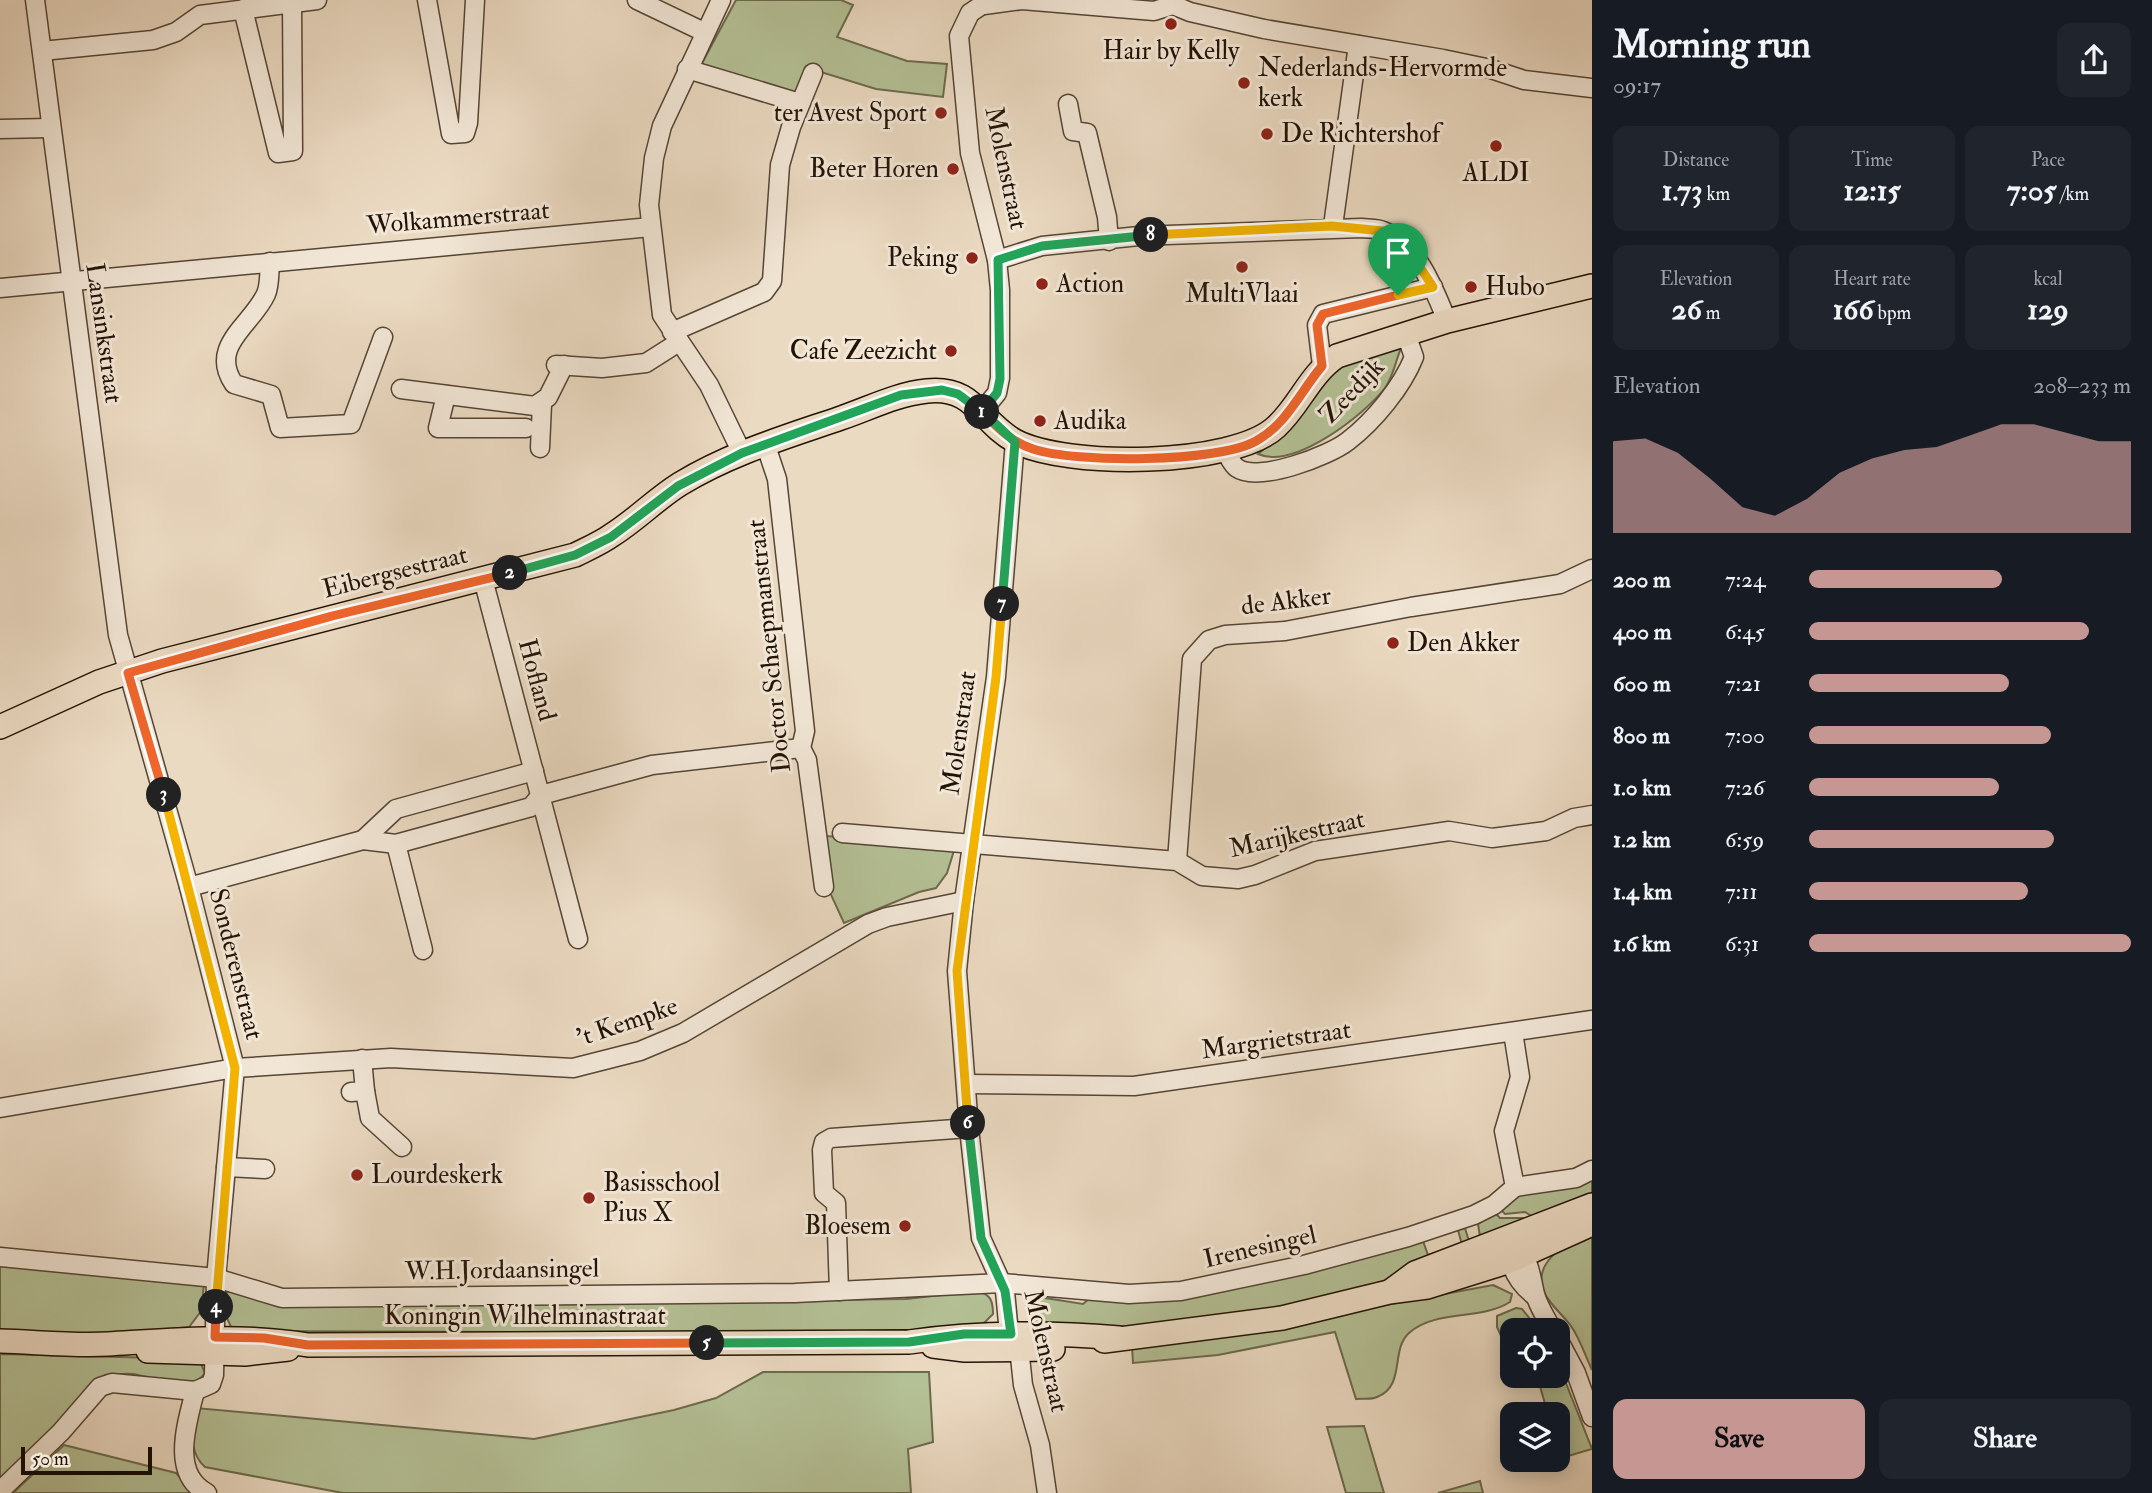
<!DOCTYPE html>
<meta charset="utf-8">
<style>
body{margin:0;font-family:"IM FELL Double Pica",serif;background:#20242c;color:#f1f3f6;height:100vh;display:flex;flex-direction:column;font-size:26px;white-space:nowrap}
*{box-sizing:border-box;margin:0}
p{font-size:23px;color:#9ea1a6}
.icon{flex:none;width:38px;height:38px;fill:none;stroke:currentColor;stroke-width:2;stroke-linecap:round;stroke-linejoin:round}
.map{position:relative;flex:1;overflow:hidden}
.details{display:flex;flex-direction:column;background:#171b24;width:560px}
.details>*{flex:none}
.fabs{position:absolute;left:1500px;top:1318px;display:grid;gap:14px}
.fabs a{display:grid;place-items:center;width:70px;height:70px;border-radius:14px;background:#171b24;box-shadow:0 4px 18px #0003;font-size:35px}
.scale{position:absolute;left:21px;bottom:18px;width:131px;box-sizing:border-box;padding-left:7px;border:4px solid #231306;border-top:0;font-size:19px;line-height:24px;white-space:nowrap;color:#231306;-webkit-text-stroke:5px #f2e7d7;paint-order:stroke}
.pin{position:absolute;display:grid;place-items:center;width:60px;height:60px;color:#fff;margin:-72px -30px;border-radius:50% 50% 50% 0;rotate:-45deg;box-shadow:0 0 7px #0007}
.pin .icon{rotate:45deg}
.km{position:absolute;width:35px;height:35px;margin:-18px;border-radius:50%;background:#222;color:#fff;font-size:19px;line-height:35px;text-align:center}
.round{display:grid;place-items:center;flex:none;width:74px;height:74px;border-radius:14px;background:#20242c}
.overview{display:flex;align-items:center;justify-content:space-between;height:119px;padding:0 21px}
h1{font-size:38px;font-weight:700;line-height:52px}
.stats{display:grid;grid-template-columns:repeat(3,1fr);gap:10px;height:119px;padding:7px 21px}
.stats div{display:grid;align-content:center;border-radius:14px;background:#20242c;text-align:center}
.stats b{font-size:30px;font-weight:700}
.stats small{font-size:19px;font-weight:400}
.stats p{font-size:19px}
.chart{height:196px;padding:14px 21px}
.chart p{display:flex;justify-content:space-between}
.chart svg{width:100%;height:126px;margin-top:7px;fill:#c59692;opacity:.7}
.primary-button{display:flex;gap:14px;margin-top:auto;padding:14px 21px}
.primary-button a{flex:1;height:80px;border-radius:14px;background:#c59692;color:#111;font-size:28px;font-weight:700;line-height:80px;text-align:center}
.primary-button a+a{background:#20242c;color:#f1f3f6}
ul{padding:0 21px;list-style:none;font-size:23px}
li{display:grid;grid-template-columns:112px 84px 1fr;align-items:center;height:52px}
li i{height:18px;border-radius:9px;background:#c59692}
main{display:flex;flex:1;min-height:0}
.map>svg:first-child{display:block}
</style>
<main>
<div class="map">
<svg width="1592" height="1493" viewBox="0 0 1592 1493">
<rect width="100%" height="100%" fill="#ebdac2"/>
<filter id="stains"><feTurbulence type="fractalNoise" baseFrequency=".00286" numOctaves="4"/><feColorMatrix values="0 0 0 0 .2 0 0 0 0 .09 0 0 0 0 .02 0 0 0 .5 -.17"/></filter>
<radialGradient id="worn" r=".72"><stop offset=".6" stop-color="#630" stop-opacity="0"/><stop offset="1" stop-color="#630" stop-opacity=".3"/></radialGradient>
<g fill="#b4c095" stroke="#6c6a4e" stroke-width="2">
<path d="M 736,0 L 841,0 L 853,5 L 837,37 L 907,61 L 947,64 L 943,97 L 876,89 L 808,68 L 800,97 L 701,65 Z"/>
<path d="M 1401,348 C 1396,360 1393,377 1385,388 C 1364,415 1294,470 1258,454 L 1281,435 L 1329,369 Z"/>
<path d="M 822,836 L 957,841 L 947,873 L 936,888 L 919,892 L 844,923 L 827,886 Z"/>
<path d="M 1592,1177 L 1592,1201 L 1533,1217 L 1525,1212 L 1505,1214 L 1500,1209 L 1518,1194 Z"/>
<path d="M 1495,1213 L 1500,1218 L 1525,1218 L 1532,1224 L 1481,1243 L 1478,1224 Z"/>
<path d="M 1465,1228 L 1471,1248 C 1428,1265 1385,1283 1340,1294 C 1291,1306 1057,1350 1027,1313 L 1025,1294 L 1031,1291 L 1033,1296 L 1083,1304 L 1090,1298 L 1314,1270 L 1423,1241 L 1428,1255 L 1462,1245 L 1458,1230 Z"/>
<path d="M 1592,1231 L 1592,1370 C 1585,1355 1580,1339 1571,1326 C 1563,1315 1549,1304 1544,1292 C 1531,1259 1570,1243 1592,1231 Z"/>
<path d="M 18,1264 L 204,1280 L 202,1310 L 189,1327 C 126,1335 64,1335 0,1334 L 0,1266 Z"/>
<path d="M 1493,1285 L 1512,1294 L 1510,1302 C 1480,1321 1436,1309 1409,1333 C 1390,1350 1406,1386 1377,1397 C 1371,1400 1362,1398 1356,1399 L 1335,1332 L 1218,1355 L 1133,1363 L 1132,1346 L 1284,1324 Z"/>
<path d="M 236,1289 L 654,1302 L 906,1299 L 978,1291 C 991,1295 993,1301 993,1314 L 978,1329 L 830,1333 L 233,1331 L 223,1310 L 227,1292 Z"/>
<path d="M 1516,1308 L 1522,1309 L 1539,1330 L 1512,1330 L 1512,1360 L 1497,1327 L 1497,1316 Z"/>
<path d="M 0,1354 L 199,1359 L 205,1373 C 190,1395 154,1377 133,1374 C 124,1373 114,1375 105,1375 L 0,1480 Z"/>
<path d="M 1558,1363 L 1592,1449 L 1558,1459 L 1558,1414 L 1548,1414 L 1537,1376 L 1558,1376 Z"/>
<path d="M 763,1372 L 929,1372 L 933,1442 L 908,1449 L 911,1493 L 343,1493 L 205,1467 C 187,1451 194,1430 196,1408 L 534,1439 L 674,1410 L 716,1398 Z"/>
<path d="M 1364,1426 L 1384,1493 L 1346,1493 L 1327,1427 Z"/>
<path d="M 64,1445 L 176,1473 L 194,1493 L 13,1493 Z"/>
<path d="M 1480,1481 L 1483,1493 L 1438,1493 Z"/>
</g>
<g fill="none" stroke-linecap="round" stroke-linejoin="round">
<g stroke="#554535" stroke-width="21">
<g id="minor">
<path d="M 427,0 L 451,134 L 465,133 L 468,123 L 475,0"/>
<path d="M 637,0 L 704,32"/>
<path d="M 721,0 L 662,126 L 654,158 L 649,205 L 662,315 L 709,385 L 742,453"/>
<path d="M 984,5 L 1022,0 L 1154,11 L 1173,5"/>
<path d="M 1173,5 L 1190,12 L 1264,29 L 1443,59 L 1491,69 L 1524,80 L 1592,88"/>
<path d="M 243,9 L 278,153 L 293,151 L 292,0"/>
<path d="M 42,51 L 153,40 L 176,32 L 200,15 L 317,0"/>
<path d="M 687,69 L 800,103"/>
<path d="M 1068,104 L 1073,131 L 1087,133 L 1107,217 L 1109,241"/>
<path d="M 0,129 L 50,128"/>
<path d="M 1333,226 L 1358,45"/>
<path d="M 997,260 L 1042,246 L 1139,236 L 1361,228 C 1368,229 1377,228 1383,231 C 1417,243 1435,291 1447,321"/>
<path d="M 270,262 C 269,272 270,285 266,294 C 252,325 208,346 234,384 L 271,395 L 280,428 L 351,424 L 383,337"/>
<path d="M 0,288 L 651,227"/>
<path d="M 672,332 L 764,292 L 772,281 L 780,165 L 791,127 L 813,73"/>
<path d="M 556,365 L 602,368 L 646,363 L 679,342"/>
<path d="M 1322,366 L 1317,325 L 1323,314 L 1433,287"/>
<path d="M 401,389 L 535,406 L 548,397 L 564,365"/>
<path d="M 446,395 L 438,428 L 526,428"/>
<path d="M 982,411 L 997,393 L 1000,378 L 1000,290 L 997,260 L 970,153 L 959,36 L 970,13 L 989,0"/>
<path d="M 1015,441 L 996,677 L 964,901 L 957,971 L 969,1128 L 981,1238 L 1005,1291 L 1008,1323 L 1020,1357 L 1023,1385 L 1040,1445 L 1047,1493"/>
<path d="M 765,443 L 777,479 L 805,731 L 801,748 L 807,760 L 824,887"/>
<path d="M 540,448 L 542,404"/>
<path d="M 1225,450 C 1228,455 1232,465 1237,468 C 1258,483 1329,456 1348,441 C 1374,421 1402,387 1414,357 L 1406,334"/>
<path d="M 483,579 L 578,939"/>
<path d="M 842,833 L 1177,861 L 1202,876 L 1238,879 L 1255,875 L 1315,851 L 1449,831 L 1492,838 L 1546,831 L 1574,818 L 1592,815"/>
<path d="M 363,840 L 396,809 L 534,771"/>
<path d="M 396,844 L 423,950"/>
<path d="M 1177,861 L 1192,659 L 1209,640 L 1225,635 L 1285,631 L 1411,607 L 1560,584 L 1592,569"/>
<path d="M 189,887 L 363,840 L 396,844 L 531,807 L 541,795 L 652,765 L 801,748"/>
<path d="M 966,1084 L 1134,1086 L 1592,1020"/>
<path d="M 365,1091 L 370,1118 L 402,1147"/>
<path d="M 351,1092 L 365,1091 L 362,1059"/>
<path d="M 0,1108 L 235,1068 L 391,1058 L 573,1068 L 640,1051 L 683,1033 L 868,924 L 887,917 L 964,901"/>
<path d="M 226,1167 L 265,1169"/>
<path d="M 1515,1187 L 1576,1178 L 1592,1170"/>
<path d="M 1518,1247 C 1530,1262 1531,1277 1535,1294 C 1538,1306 1547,1319 1552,1330"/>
<path d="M 1509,1249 C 1510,1270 1519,1284 1535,1296"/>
<path d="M 0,1257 L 216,1278 L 282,1298 L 795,1293 L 1002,1283 L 1129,1294 L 1181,1291 L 1304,1265 L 1408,1237 L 1474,1215 L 1494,1205 L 1515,1187 L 1504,1131 L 1520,1077 L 1513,1032"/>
<path d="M 839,1291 L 836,1203 L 824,1193 L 822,1150 L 824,1142 L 831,1138 L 969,1128"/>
<path d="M 1558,1339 L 1576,1373 L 1592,1417"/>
<path d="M 195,1391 C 187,1423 170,1474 207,1493"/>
<path d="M 0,1491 L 61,1432 L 100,1387 L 112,1383 L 195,1391 L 211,1384 L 214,1375 L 216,1278 L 235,1068 L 189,887 L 118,635 L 35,0"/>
</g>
</g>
<g stroke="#231306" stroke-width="26">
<g id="major">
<path d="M 0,727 L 99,682 L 162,661 L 575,555 C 587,549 601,543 612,535 C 636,520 656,499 680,484 C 731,453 786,437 841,418 C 870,408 897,394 927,391 C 975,386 980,422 1015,441 C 1065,468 1233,467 1276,427 C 1300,405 1309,375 1337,356 L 1447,321 L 1592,286"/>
<path d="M 1392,1290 L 1415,1273 L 1592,1205"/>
<path d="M 0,1341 C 36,1342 73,1346 108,1344 C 176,1340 240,1334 308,1345 L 909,1342 C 980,1332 1049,1332 1119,1338"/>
<path d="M 1104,1341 L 1282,1318 L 1389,1292 L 1427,1287 L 1510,1261 L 1592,1224"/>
<path d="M 933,1346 L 965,1350 L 1053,1349"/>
<path d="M 148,1351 L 245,1354 L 288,1349"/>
</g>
</g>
<use href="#minor" stroke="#f2e7d7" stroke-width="18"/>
<use href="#major" stroke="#ebdac2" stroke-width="23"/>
</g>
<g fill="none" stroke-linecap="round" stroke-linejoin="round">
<g stroke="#fff" stroke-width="14">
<path id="split-1" d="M 982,412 C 998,428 1011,442 1033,449 C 1075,463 1217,463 1256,441 C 1287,424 1300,392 1322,366 L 1317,325 L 1323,314 L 1398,295"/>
</g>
<g stroke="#fff" stroke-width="14">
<path id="split-2" d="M 510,573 L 575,555 L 611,537 L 678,486 L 742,453 L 901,395 L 942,390 L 958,394 L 982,412"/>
</g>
<g stroke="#fff" stroke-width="14">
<path id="split-3" d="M 164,795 L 128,673 L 332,616 L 510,573"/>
</g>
<g stroke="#fff" stroke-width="14">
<path id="split-4" d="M 164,795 L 235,1068 L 216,1307"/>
</g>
<g stroke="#fff" stroke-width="14">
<path id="split-5" d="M 216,1307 L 215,1337 L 264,1338 L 308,1345 L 707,1343"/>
</g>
<g stroke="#fff" stroke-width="14">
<path id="split-6" d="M 707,1343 L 909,1342 L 964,1334 L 1011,1334 L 1005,1291 L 981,1238 L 968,1123"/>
</g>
<g stroke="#fff" stroke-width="14">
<path id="split-7" d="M 968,1123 L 957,971 L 996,677 L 1002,604"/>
</g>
<g stroke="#fff" stroke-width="14">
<path id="split-8" d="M 1002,604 L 1015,442 L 982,411 L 997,393 L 1000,379 L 998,260 L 1042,246 L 1151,235"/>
</g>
<g stroke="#fff" stroke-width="14">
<path id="split-9" d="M 1151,235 L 1332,226 L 1383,231 L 1410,252 L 1433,287 L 1398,295"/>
</g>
<use href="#split-1" stroke="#f0652b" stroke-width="9"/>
<use href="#split-2" stroke="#22a559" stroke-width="9"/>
<use href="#split-3" stroke="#f0652b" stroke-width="9"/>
<use href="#split-4" stroke="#f5b400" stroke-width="9"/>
<use href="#split-5" stroke="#f0652b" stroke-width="9"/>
<use href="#split-6" stroke="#22a559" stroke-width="9"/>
<use href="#split-7" stroke="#f5b400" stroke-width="9"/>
<use href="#split-8" stroke="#22a559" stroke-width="9"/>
<use href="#split-9" stroke="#f5b400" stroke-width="9"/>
</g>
<g fill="#8f2418" stroke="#f2e7d7" stroke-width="2.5">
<circle cx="1171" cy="24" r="7"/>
<circle cx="1244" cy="83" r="7"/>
<circle cx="941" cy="113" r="7"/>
<circle cx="1267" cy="134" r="7"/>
<circle cx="1496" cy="146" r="7"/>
<circle cx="953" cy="169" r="7"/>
<circle cx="972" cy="258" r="7"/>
<circle cx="1242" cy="267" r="7"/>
<circle cx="1042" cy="284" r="7"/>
<circle cx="1471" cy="287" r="7"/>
<circle cx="951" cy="351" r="7"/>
<circle cx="1040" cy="421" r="7"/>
<circle cx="1393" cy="643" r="7"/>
<circle cx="357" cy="1175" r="7"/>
<circle cx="589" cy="1198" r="7"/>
<circle cx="905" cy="1226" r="7"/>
</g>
<g text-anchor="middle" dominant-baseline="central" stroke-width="6" stroke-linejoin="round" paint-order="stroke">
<g font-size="26" fill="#231306" stroke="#f2e7d7" text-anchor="start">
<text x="1171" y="51" text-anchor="middle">Hair by Kelly</text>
<text x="1258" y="68">Nederlands-Hervormde<tspan x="1258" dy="30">kerk</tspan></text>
<text x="927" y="113" text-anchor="end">ter Avest Sport</text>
<text x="1281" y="134">De Richtershof</text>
<text x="939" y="169" text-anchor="end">Beter Horen</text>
<text x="1496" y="173" text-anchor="middle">ALDI</text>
<text x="958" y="258" text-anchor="end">Peking</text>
<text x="1056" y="284">Action</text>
<text x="1485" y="287">Hubo</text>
<text x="1242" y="294" text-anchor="middle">MultiVlaai</text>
<text x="937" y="351" text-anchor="end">Cafe Zeezicht</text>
<text x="1054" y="421">Audika</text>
<text x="1407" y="643">Den Akker</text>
<text x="371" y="1175">Lourdeskerk</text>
<text x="603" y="1183">Basisschool<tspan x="603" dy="30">Pius X</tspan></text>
<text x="891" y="1226" text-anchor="end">Bloesem</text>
</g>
<g font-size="26" fill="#231306" stroke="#f2e7d7">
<text transform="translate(1006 168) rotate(78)">Molenstraat</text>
<text transform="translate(458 218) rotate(-5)">Wolkammerstraat</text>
<text transform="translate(104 333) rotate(82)">Lansinkstraat</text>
<text transform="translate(1352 391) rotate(-46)">Zeedijk</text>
<text transform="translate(395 572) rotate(-14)">Eibergsestraat</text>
<text transform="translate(1286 601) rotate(-7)">de Akker</text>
<text transform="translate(769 646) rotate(-96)">Doctor Schaepmanstraat</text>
<text transform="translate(537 680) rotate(75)">Hofland</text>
<text transform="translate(959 733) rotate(-82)">Molenstraat</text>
<text transform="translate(1297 834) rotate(-13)">Marijkestraat</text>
<text transform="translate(236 964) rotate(76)">Sonderenstraat</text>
<text transform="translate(627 1022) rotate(-19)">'t Kempke</text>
<text transform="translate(1276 1040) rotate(-8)">Margrietstraat</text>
<text transform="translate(1260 1247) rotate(-13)">Irenesingel</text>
<text transform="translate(502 1270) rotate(-1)">W.H.Jordaansingel</text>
<text x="525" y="1316">Koningin Wilhelminastraat</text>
<text transform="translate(1046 1351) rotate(77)">Molenstraat</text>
</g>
</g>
<rect width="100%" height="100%" filter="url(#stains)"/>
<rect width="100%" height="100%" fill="url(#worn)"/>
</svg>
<div class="fabs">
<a><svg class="icon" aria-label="locate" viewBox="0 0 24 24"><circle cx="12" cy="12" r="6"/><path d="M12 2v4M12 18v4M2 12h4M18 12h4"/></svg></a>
<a><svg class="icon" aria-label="layers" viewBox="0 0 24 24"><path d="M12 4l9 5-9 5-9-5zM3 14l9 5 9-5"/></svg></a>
</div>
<div class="scale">50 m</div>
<div class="pin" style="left:1398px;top:295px;background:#1e9e55"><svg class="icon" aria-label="arrive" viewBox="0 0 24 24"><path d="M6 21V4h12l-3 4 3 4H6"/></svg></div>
<b class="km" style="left:982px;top:412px">1</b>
<b class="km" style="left:510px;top:573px">2</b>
<b class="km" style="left:164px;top:795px">3</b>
<b class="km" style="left:216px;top:1307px">4</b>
<b class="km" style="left:707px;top:1343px">5</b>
<b class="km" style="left:968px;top:1123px">6</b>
<b class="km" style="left:1002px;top:604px">7</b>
<b class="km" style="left:1151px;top:235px">8</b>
</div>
<section class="details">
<div class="overview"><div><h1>Morning run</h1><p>09:17</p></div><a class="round"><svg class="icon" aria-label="share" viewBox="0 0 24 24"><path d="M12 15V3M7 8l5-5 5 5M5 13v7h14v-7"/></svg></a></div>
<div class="stats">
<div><p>Distance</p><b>1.73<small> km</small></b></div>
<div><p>Time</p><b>12:15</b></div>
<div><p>Pace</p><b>7:05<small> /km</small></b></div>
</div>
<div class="stats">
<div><p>Elevation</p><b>26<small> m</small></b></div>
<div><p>Heart rate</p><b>166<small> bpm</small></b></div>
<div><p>kcal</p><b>129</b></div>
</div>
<div class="chart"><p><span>Elevation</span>208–233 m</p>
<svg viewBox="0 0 160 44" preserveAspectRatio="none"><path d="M0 44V12L10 11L20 16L30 25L40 35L50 38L60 32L70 23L80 18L90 15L100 14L110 10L120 6L130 6L140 9L150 12L160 12V44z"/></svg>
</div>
<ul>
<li><b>200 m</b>7:24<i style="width:60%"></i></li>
<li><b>400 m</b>6:45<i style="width:87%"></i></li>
<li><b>600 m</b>7:21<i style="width:62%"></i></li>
<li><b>800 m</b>7:00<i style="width:75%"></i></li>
<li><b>1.0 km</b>7:26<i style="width:59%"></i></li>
<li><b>1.2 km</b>6:59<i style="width:76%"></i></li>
<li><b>1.4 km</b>7:11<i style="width:68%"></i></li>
<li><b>1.6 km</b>6:31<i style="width:100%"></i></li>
</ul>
<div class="primary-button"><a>Save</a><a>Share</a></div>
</section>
</main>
